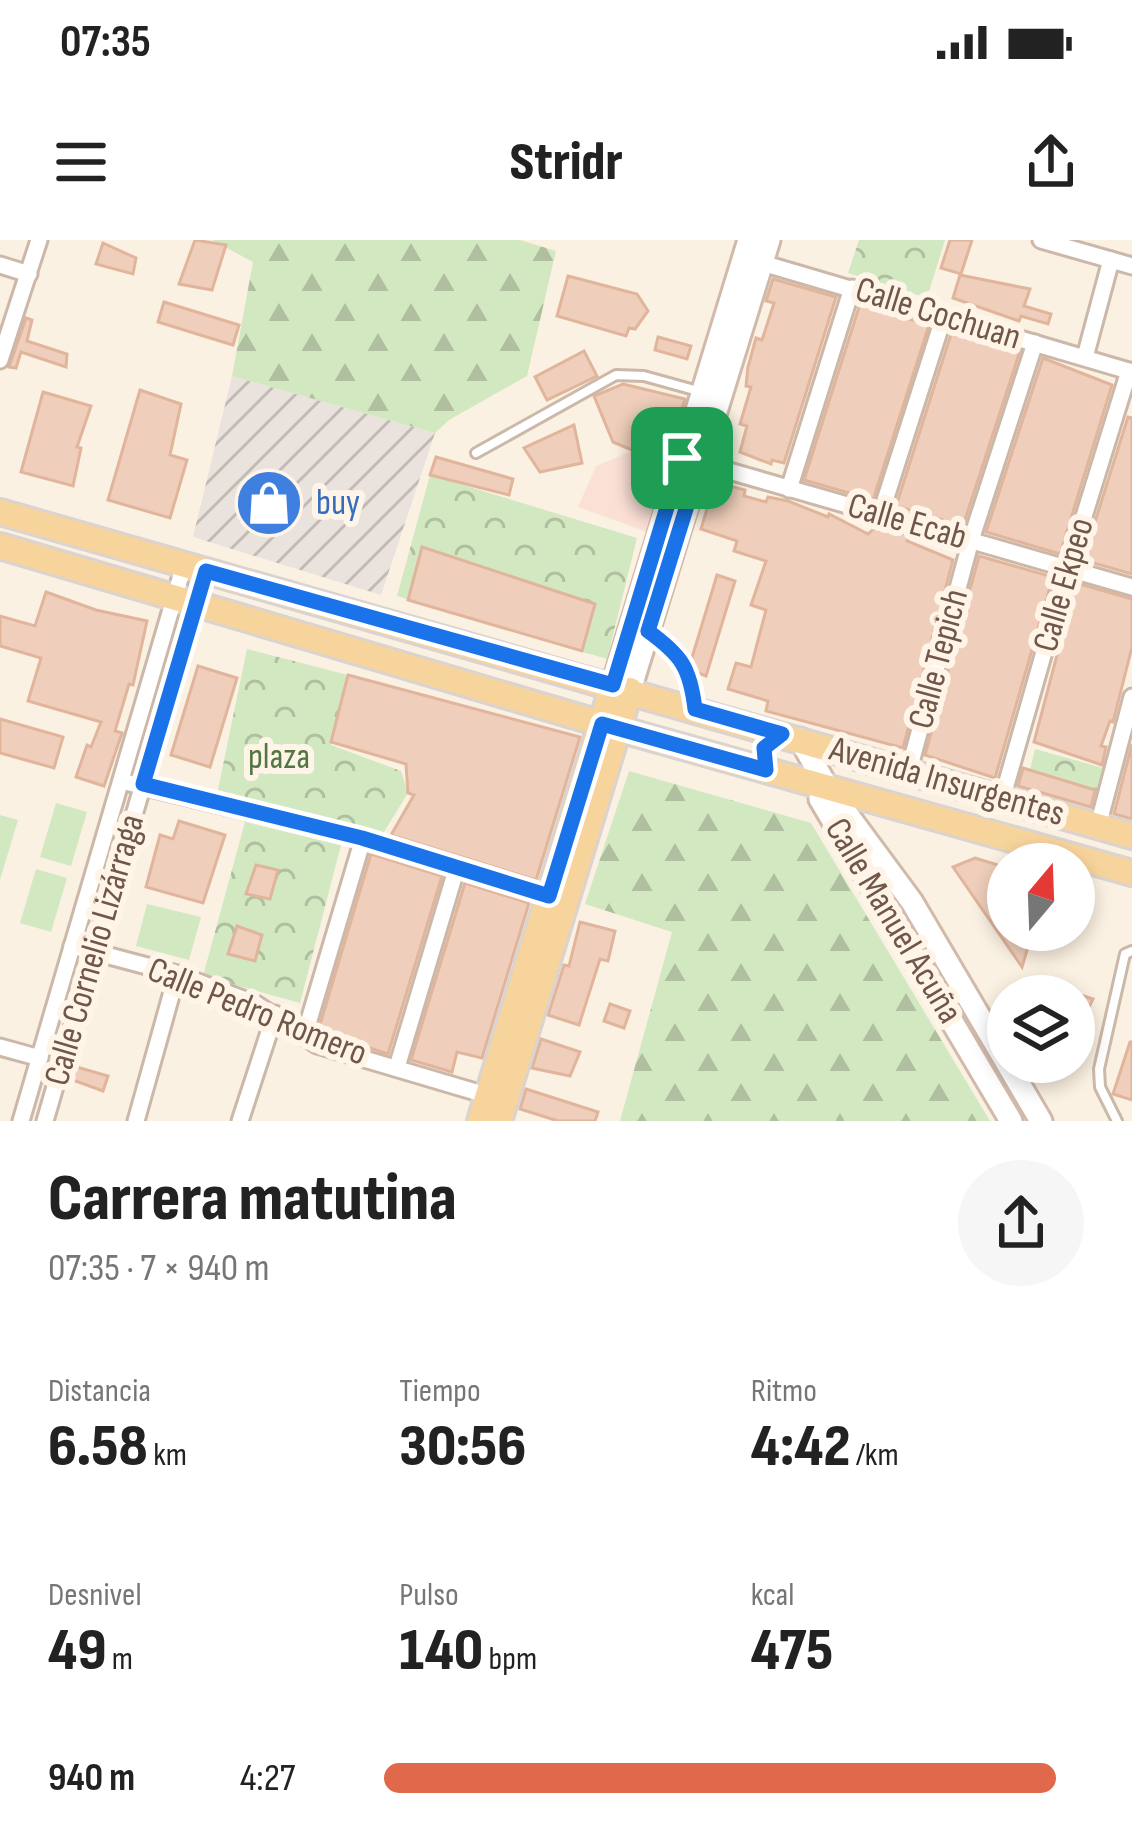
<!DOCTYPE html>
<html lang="es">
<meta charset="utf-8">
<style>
body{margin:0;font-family:"Sofia Sans Condensed",sans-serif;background:#f6f6f6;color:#222;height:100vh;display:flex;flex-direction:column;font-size:45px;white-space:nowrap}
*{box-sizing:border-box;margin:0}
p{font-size:39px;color:#767676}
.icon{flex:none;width:66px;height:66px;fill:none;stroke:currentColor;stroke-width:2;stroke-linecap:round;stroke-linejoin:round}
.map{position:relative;height:881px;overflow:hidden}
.panel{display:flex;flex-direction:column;background:#fff;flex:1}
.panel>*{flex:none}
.needle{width:78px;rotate:19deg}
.buttons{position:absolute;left:987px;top:603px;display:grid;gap:24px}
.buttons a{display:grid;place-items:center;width:108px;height:108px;border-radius:50%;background:#fff;box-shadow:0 6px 18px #0003;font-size:60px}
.pin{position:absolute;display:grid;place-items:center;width:102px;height:102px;color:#fff;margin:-51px;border-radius:24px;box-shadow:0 6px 18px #0006}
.round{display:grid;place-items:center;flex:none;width:126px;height:126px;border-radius:63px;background:#f6f6f6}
.overview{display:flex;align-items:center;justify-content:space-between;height:204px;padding:0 48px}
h1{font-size:66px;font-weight:800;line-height:90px}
.figures{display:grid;grid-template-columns:repeat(3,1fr);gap:18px;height:204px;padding:12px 48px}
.figures div{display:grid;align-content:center}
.figures b{font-size:60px;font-weight:800}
.figures small{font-size:33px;font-weight:400}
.figures p{font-size:33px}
ul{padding:0 48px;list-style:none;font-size:39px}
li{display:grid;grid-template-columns:192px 144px 1fr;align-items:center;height:90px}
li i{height:30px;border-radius:15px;background:#e1694b}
.status{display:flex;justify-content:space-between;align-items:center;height:84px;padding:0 60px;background:#fff;direction:ltr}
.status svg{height:33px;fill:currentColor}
header{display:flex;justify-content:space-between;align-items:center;height:156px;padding:0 48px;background:#fff;font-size:54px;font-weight:800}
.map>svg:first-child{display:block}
</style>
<div class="status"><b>07:35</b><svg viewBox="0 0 49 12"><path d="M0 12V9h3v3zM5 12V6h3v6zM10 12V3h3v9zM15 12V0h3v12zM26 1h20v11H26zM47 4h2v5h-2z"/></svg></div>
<header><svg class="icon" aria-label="menu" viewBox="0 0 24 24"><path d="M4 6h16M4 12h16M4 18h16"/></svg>Stridr<svg class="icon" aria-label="share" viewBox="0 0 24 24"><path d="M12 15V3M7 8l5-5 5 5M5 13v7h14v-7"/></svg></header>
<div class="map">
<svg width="1132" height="881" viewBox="0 0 1132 881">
<defs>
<pattern id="industrial-furrows" width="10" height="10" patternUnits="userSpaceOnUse" patternTransform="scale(3)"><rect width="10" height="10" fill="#eae3dd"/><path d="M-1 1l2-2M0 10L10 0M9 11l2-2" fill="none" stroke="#c2bbb5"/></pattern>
<pattern id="forest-firs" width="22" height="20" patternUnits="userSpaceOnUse" patternTransform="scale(3)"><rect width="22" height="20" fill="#d2e8c1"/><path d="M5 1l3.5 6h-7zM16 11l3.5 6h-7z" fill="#afbf9f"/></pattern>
<pattern id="park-crowns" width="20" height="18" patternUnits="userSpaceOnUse" patternTransform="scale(3)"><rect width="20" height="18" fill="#d2e8c1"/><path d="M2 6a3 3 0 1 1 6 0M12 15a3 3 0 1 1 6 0" fill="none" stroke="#afbf9f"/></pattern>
</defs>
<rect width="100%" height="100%" fill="#fbf1e2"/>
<path fill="#fbe0d6" d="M 630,212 L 667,225 L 647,292 L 578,267 L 596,226 Z"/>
<path fill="url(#industrial-furrows)" d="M 232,136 L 435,193 L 381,355 L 193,297 Z"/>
<g fill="url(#forest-firs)">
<path d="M 212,0 L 520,0 L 556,11 L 527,136 L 449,180 L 435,193 L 232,136 L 253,22 Z"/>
<path d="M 629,531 L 811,583 L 990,881 L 620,881 L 672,692 L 585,664 Z"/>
</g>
<g fill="url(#park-crowns)">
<path d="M 859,0 L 945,0 L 927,58 L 848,33 Z"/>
<path d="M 430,235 L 637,298 L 607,419 L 397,356 Z"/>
<path d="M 247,409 L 348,435 L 331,505 L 401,531 L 408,553 L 382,595 L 216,559 Z"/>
<path d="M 1035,509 L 1103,528 L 1095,557 L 1028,538 Z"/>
<path d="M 245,582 L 341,605 L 300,763 L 203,736 Z"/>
</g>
<g fill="#d2e8c1">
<path d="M 56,563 L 87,572 L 71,626 L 40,617 Z"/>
<path d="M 0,575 L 18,580 L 0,640 Z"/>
<path d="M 36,629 L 67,638 L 51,692 L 20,683 Z"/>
<path d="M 147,664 L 201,677 L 189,720 L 136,706 Z"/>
</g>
<g fill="#efcfbb" stroke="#e1b59c" stroke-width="3">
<path d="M 195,0 L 226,5 L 212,50 L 179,44 Z"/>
<path d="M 950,0 L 972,0 L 961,34 L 941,28 Z"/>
<path d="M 103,3 L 136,18 L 133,34 L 96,24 Z"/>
<path d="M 960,35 L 1030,49 L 1024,66 L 1051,74 L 1048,84 L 1021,76 L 1019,81 L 953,58 Z"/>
<path d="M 568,36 L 637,54 L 648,71 L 635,89 L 629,88 L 626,96 L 557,76 Z"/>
<path d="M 773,39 L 836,57 L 784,223 L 772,220 L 771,224 L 740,212 L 747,186 L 740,184 L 751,147 L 746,146 L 748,127 L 756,98 L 762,100 L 774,63 L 766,61 Z"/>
<path d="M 164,62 L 239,85 L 233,105 L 158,82 Z"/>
<path d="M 860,64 L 929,85 L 873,260 L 804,240 Z"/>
<path d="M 26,78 L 32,80 L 27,101 L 67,114 L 66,127 L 21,112 L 16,128 L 9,127 Z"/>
<path d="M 952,91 L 1020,111 L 963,286 L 896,266 Z"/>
<path d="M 658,97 L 691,106 L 687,119 L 655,110 Z"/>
<path d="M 584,111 L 597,136 L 547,160 L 535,137 Z"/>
<path d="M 1043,118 L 1112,145 L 1060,314 L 986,292 Z"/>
<path d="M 623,144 L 685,159 L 665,224 L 613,202 L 594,156 Z"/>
<path d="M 140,150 L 181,164 L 170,215 L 187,220 L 170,278 L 108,260 Z"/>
<path d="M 43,152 L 91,166 L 77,207 L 81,208 L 73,246 L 21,232 Z"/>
<path d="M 1128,177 L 1132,178 L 1132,334 L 1083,320 Z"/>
<path d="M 574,185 L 582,223 L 540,232 L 524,208 Z"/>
<path d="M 436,217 L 513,239 L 509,255 L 430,235 Z"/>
<path d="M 715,242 L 745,250 L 744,256 L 766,262 L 768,257 L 788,261 L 828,277 L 829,274 L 868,294 L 877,286 L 909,295 L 907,301 L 953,320 L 903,508 L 766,471 L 768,461 L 728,449 L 736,423 L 751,427 L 766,370 L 751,365 L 766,321 L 734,311 L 737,301 L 701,289 Z"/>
<path d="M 261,248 L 282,252 L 269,289 L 254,283 Z"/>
<path d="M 422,307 L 595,364 L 582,411 L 408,360 Z"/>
<path d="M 979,316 L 1053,337 L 995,538 L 925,515 Z"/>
<path d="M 717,335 L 735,341 L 706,436 L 696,432 L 691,421 Z"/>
<path d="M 1076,343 L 1132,359 L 1132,407 L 1113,482 L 1110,481 L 1101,506 L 1106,507 L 1102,525 L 1034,502 Z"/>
<path d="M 46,352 L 96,370 L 147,381 L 133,445 L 129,444 L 115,491 L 122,493 L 104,546 L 76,537 L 87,505 L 91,507 L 101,482 L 28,461 L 41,418 L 0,406 L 0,376 L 35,386 Z"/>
<path d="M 198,426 L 237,438 L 210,527 L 171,515 Z"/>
<path d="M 348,435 L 580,497 L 536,640 L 391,595 L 414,555 L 408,553 L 406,524 L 331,502 Z"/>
<path d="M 0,479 L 63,497 L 54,528 L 0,513 Z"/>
<path d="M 1132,504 L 1132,579 L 1114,574 Z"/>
<path d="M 1023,528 L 1095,550 L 1091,567 L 1018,546 Z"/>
<path d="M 179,581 L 225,595 L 203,663 L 146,647 L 160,595 L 173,599 Z"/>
<path d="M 371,614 L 442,636 L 388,814 L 318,791 Z"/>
<path d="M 975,618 L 1008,628 L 1008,690 L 1033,690 L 1022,727 L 953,627 Z"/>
<path d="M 256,625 L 278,630 L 270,659 L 246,654 Z"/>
<path d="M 465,643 L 529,663 L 482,818 L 457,812 L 452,832 L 411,820 Z"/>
<path d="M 580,682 L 615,691 L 608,721 L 600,719 L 579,785 L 548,775 L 564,725 L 569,726 Z"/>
<path d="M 237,686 L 262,695 L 255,721 L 228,714 Z"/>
<path d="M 1074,753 L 1093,759 L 1074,798 Z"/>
<path d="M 610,764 L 630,771 L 624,788 L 604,781 Z"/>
<path d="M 541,799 L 580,812 L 570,836 L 532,828 Z"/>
<path d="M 1130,802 L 1132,802 L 1132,860 L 1113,854 Z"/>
<path d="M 73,826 L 108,836 L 103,851 L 70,839 Z"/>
<path d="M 526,849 L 598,872 L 595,881 L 558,881 L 520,869 Z"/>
</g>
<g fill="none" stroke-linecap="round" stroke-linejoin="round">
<g stroke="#cbb8a9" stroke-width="14">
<g id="lane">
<path d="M 476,213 L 616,135 L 644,136 L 698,151"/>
<path d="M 650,392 C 681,415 690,427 695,467"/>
<path d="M 1117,881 L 1100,847 L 1099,829 L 1125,714 L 1132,711"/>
</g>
</g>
<g stroke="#cbb8a9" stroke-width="21">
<g id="street">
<path d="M 1041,0 L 1132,26"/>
<path d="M 752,20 L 1132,132"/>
<path d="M 0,25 L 29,34"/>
<path d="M 1085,117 L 1111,20"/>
<path d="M 0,120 L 39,0"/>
<path d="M 691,220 L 1132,347"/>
<path d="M 789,249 L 852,48"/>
<path d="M 881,273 L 944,76"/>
<path d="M 909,530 L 971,300 L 1035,103"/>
<path d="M 121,541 L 363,599 L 552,657"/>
<path d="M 1002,559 L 1068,328 L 1129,131"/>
<path d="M 1098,586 L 1132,457"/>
<path d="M 72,706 L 177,734 L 256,764 L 317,805 L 496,858"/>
<path d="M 304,797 L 363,599"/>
<path d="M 0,807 L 40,818"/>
<path d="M 397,827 L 457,627"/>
<path d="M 21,881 L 184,325"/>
<path d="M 45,881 L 205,331"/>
<path d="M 136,881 L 177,734"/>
<path d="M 240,881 L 275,774"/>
</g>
</g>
<g stroke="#d1baaa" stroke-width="27">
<g id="secondary">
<path d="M 613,445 L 749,0"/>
<path d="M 630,450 L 769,0"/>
<path d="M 800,499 L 827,547 L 912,662 L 1041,881"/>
<path d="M 820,559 L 1011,881"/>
</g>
</g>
<g stroke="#dad3d0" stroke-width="30">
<g id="primary">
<path d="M 0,272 L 1132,596"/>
<path d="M 0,306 L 619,489 L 1132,633"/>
<path d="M 480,881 L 613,445"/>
<path d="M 499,881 L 630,450"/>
</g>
</g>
<use href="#lane" stroke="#fff" stroke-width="8"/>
<use href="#street" stroke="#fff" stroke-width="15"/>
<use href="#secondary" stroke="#fff" stroke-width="21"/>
<use href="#primary" stroke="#f8d49d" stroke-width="24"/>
</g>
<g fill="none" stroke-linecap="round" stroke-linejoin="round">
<g stroke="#fff" stroke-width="24">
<path id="route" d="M 682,218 L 700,224 L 648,391 C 681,415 690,427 695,469 L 782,494 L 764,508 L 766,530 L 602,484 L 549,656 L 362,598 L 143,544 L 206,331 L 613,445 Z"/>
</g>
<use href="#route" stroke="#1a73e8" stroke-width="15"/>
</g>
<defs>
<g id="shop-disc" transform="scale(3.45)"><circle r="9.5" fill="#3f7fe0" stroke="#fef5e8"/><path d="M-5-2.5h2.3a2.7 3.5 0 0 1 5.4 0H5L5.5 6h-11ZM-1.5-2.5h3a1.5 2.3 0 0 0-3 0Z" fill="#fff"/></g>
</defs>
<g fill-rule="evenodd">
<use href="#shop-disc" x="269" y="263"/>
</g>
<g text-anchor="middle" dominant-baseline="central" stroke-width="12" stroke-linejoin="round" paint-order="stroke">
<g font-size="36" fill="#71574a" stroke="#fef5e8">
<text transform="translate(938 74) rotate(17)">Calle Cochuan</text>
<text transform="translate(907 282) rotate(16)">Calle Ecab</text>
<text transform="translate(1064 345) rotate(-74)">Calle Ekpeo</text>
<text transform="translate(939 419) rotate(-75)">Calle Tepich</text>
<text transform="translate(947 542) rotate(16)">Avenida Insurgentes</text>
<text transform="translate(893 681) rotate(59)">Calle Manuel Acuña</text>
<text transform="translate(95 710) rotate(-74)">Calle Cornelio Lizárraga</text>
<text transform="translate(257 772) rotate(22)">Calle Pedro Romero</text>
</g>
<g font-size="36" fill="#366cbe" stroke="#fef5e8" text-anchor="start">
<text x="316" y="263">buy</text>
</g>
<g font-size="36" fill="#537742" stroke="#fef5e8">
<text x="279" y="517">plaza</text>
</g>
</g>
</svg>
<div class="buttons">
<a><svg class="needle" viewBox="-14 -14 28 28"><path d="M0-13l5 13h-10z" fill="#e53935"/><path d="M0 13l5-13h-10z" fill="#767676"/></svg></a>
<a><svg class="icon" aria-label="layers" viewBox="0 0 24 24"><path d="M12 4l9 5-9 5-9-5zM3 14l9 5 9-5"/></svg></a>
</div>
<div class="pin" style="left:682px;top:218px;background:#1e9e55"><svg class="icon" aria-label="arrive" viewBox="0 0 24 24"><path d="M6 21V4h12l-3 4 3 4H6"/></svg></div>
</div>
<section class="panel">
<div class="overview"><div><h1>Carrera matutina</h1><p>07:35 · 7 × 940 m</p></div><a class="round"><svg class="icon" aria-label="share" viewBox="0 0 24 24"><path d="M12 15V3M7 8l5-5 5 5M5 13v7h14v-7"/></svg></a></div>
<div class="figures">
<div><p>Distancia</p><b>6.58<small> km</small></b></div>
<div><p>Tiempo</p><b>30:56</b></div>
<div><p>Ritmo</p><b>4:42<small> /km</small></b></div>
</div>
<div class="figures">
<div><p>Desnivel</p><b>49<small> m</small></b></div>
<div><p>Pulso</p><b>140<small> bpm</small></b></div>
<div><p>kcal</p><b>475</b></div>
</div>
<ul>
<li><b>940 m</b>4:27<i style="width:96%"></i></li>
</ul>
</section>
